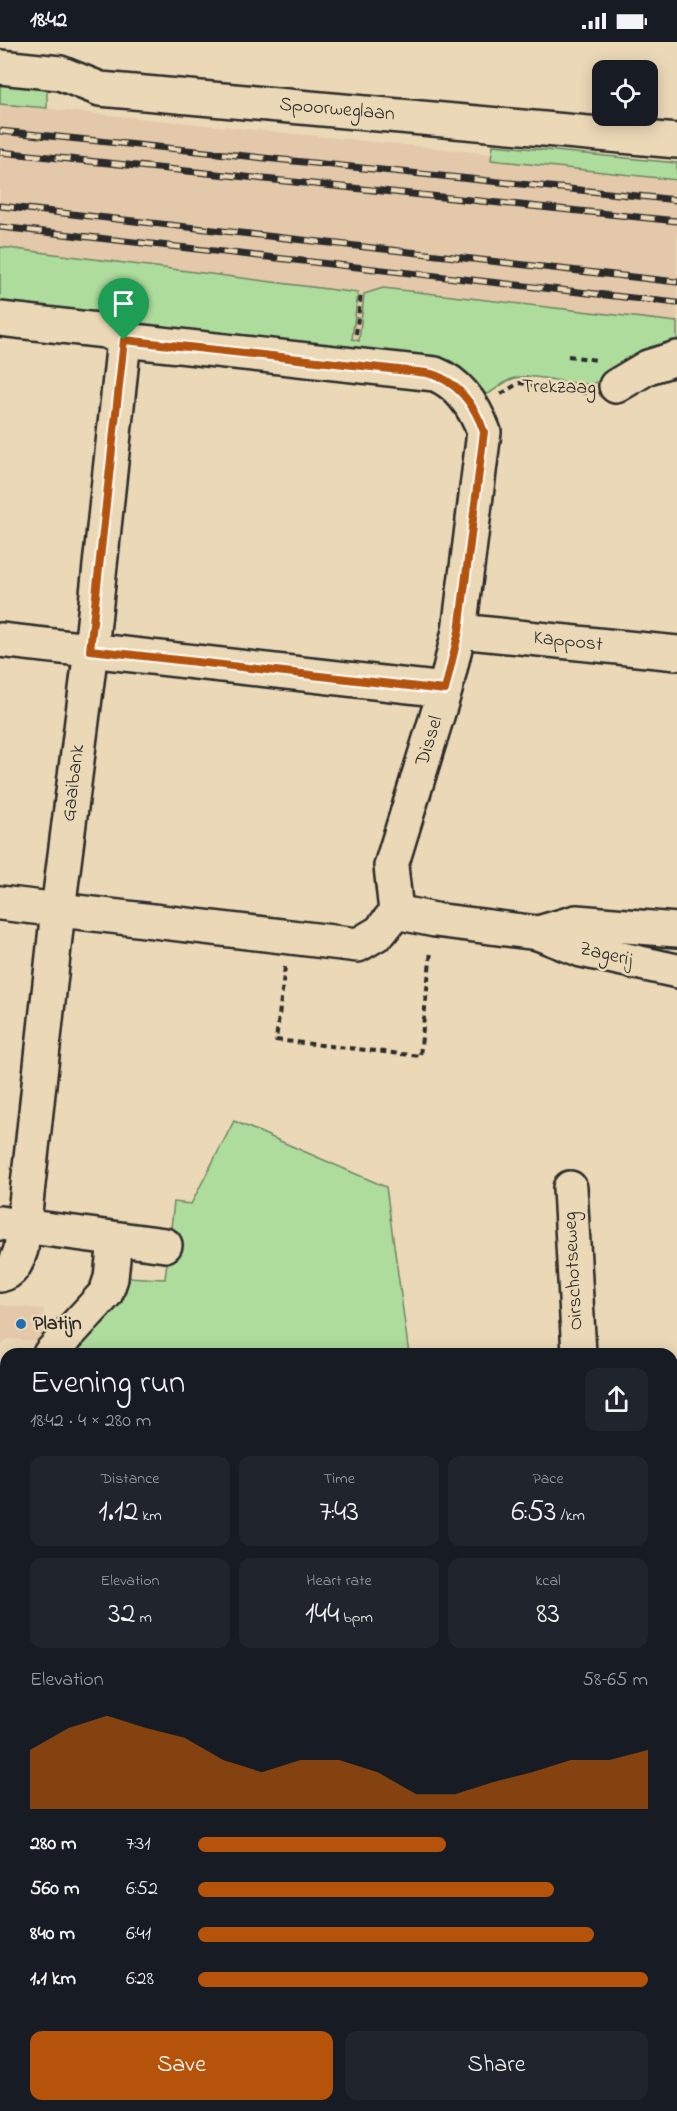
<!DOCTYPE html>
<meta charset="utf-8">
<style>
body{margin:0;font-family:"Indie Flower",sans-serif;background:#20242c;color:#f1f3f6;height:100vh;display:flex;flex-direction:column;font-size:22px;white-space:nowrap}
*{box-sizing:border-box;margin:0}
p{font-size:20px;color:#9ea1a6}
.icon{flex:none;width:33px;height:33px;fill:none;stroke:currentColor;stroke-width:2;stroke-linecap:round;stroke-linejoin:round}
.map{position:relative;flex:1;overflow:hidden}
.side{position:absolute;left:0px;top:1306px;width:678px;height:764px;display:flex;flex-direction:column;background:#171b24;border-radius:18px 18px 0 0;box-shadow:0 3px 15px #0003}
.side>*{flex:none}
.buttons{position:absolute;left:592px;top:18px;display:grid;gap:12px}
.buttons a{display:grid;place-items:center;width:66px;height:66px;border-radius:12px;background:#171b24;box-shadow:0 3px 15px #0003;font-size:30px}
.pin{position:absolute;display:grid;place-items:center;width:51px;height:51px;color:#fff;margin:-62px -26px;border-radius:50% 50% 50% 0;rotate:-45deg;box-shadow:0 0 6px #0007}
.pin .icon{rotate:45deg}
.round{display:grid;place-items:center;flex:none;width:63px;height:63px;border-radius:12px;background:#20242c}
.overview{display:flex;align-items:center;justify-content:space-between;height:102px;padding:0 30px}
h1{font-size:33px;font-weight:600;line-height:45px}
.figures{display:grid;grid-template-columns:repeat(3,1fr);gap:9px;height:102px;padding:6px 30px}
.figures div{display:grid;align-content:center;border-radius:12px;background:#20242c;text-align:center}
.figures b{font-size:30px;font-weight:600}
.figures small{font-size:16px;font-weight:400}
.figures p{font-size:16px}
.chart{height:168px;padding:12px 30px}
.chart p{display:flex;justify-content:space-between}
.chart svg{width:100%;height:108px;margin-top:6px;fill:#b45309;opacity:.7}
.action{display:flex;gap:12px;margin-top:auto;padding:12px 30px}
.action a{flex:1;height:69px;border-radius:12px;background:#b45309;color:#fff;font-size:24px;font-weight:600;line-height:69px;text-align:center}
.action a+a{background:#20242c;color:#f1f3f6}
ul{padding:0 30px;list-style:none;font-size:20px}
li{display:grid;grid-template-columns:96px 72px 1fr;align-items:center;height:45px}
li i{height:15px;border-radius:8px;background:#b45309}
.status{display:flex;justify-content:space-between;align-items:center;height:42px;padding:0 30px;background:#171b24;direction:ltr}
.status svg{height:16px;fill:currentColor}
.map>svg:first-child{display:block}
</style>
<div class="status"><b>18:42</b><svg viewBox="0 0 49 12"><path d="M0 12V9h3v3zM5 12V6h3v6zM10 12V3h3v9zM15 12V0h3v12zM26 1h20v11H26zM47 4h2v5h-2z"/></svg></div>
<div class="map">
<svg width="677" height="2069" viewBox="0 0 677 2069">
<rect width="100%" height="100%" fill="#ebd8b6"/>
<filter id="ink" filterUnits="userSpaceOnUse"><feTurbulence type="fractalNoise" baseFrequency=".0167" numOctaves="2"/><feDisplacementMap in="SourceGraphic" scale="12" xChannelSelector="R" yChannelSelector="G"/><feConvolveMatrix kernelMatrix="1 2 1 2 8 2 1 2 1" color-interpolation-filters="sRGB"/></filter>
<g filter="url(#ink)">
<g fill="#e3c8a9">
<path d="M 0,62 L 492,112 L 492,118 L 677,138 L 677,280 L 478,258 L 423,308 L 0,243 Z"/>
<path d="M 0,1263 L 44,1267 L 41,1299 L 8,1297 L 0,1305 Z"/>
</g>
<g fill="#addc9c" stroke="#6c8464" stroke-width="1.5">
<path d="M 0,41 L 47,46 L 47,66 L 0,62 Z"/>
<path d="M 493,103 L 677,121 L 677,138 L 491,118 Z"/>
<path d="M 0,205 L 358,251 L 352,297 L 359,299 L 364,252 L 383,246 L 677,280 L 677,306 L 592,342 C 569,344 531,329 512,337 C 504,340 496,347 488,352 L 484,352 L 139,287 L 0,264 Z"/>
<path d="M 234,1079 L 386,1145 L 409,1312 L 67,1312 L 124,1252 L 126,1235 L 165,1237 L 174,1160 L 191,1162 Z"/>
<path d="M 6,1377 L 6,1572 L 0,1579 L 0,1383 Z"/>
</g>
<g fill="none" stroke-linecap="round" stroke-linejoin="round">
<g stroke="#2b2b2b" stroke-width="38">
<g id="minor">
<path d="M 0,25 L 60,31 L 100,47 L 677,99"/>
<path d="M 0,277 L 106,289 L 124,298 L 435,332 C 460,342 475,366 484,390 L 459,589 L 445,648 L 391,824 L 396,870 L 380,890 L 358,903 L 0,861"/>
<path d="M 616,344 L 648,325 L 677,316"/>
<path d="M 459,589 L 677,611"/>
<path d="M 0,598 L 445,648"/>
<path d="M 396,870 L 435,878 L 538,891 L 581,908 L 677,929"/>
<path d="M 538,891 L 576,880 L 677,888"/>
<path d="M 570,1146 L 579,1312"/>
<path d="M 0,1181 L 165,1203"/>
<path d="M 0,1233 C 14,1230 17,1219 21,1207 L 58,868 L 91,608 L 124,298"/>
<path d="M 50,1312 L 106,1251 L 111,1236 L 115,1197"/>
<path d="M 0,1365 L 6,1358"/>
<path d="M 672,1410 L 677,1411"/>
<path d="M 0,1880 L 6,1870"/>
<path d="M 0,2037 L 6,2040"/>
<path d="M 55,2064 L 65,2069"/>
<path d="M 226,2069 L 228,2064"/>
</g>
</g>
<g stroke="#2b2b2b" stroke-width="4" stroke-dasharray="6 4.5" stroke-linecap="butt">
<path d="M 356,292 L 361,251"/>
<path d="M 568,314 L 597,318"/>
<path d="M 501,352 L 519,341 L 586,351"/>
<path d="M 285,925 L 276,998 L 420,1014 L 431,909"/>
</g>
<use href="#minor" stroke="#ebd8b6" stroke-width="33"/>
<g stroke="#2b2b2b" stroke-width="7">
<g id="rail">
<path d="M 0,89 L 677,158"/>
<path d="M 0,110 L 677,179"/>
<path d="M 0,164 L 677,240"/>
<path d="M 0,185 L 677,261"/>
</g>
</g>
<use href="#rail" stroke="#ebd8b6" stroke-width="4.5" stroke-dasharray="14" stroke-linecap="butt"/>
</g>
</g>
<g fill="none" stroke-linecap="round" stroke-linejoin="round" filter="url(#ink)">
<g stroke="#fff" stroke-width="12">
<path id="route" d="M 124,298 L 427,331 C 456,337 475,363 484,390 L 459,589 L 445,648 L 90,608 Z"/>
</g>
<use href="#route" stroke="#b45309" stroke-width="8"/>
</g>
<circle fill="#1f6fb2" stroke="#ebd8b6" stroke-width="2" cx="21" cy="1282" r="6"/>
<g text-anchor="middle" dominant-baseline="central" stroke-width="5" stroke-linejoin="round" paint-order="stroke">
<g font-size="20" fill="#2b2b2b" stroke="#ebd8b6">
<text transform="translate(337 68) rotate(5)">Spoorweglaan</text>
<text transform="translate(559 346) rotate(1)">Trekzaag</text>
<text transform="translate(568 600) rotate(6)">Kappost</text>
<text transform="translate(430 699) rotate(-73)">Dissel</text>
<text transform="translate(74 741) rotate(-83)">Gaaibank</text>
<text transform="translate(606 913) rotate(13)">Zagerij</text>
<text transform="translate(574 1229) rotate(-93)">Oirschotseweg</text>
</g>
<g font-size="20" font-weight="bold" fill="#2b2b2b" stroke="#ebd8b6" text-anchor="start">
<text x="33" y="1282">Platijn</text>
</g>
</g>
</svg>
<div class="buttons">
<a><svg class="icon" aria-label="locate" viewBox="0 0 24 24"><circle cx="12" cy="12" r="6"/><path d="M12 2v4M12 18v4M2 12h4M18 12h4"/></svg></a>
</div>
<div class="pin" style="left:124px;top:298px;background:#1e9e55"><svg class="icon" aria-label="arrive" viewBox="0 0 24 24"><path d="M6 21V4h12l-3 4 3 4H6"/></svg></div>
<section class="side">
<div class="overview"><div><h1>Evening run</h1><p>18:42 · 4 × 280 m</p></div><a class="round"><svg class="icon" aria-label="share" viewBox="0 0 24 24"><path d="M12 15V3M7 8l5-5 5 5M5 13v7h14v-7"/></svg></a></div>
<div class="figures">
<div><p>Distance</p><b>1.12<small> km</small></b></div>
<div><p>Time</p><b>7:43</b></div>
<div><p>Pace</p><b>6:53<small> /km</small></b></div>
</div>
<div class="figures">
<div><p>Elevation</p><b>32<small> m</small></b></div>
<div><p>Heart rate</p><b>144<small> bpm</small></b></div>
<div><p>kcal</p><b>83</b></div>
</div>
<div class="chart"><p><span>Elevation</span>58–65 m</p>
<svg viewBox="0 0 160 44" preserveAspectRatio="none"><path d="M0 44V20L10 11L20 6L30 11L40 15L50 24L60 29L70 24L80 24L90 29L100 38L110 38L120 33L130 29L140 24L150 24L160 20V44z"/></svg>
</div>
<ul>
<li><b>280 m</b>7:31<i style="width:55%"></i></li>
<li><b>560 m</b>6:52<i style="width:79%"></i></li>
<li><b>840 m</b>6:41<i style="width:88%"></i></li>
<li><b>1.1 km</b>6:28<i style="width:100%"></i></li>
</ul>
<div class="action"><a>Save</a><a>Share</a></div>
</section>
</div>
